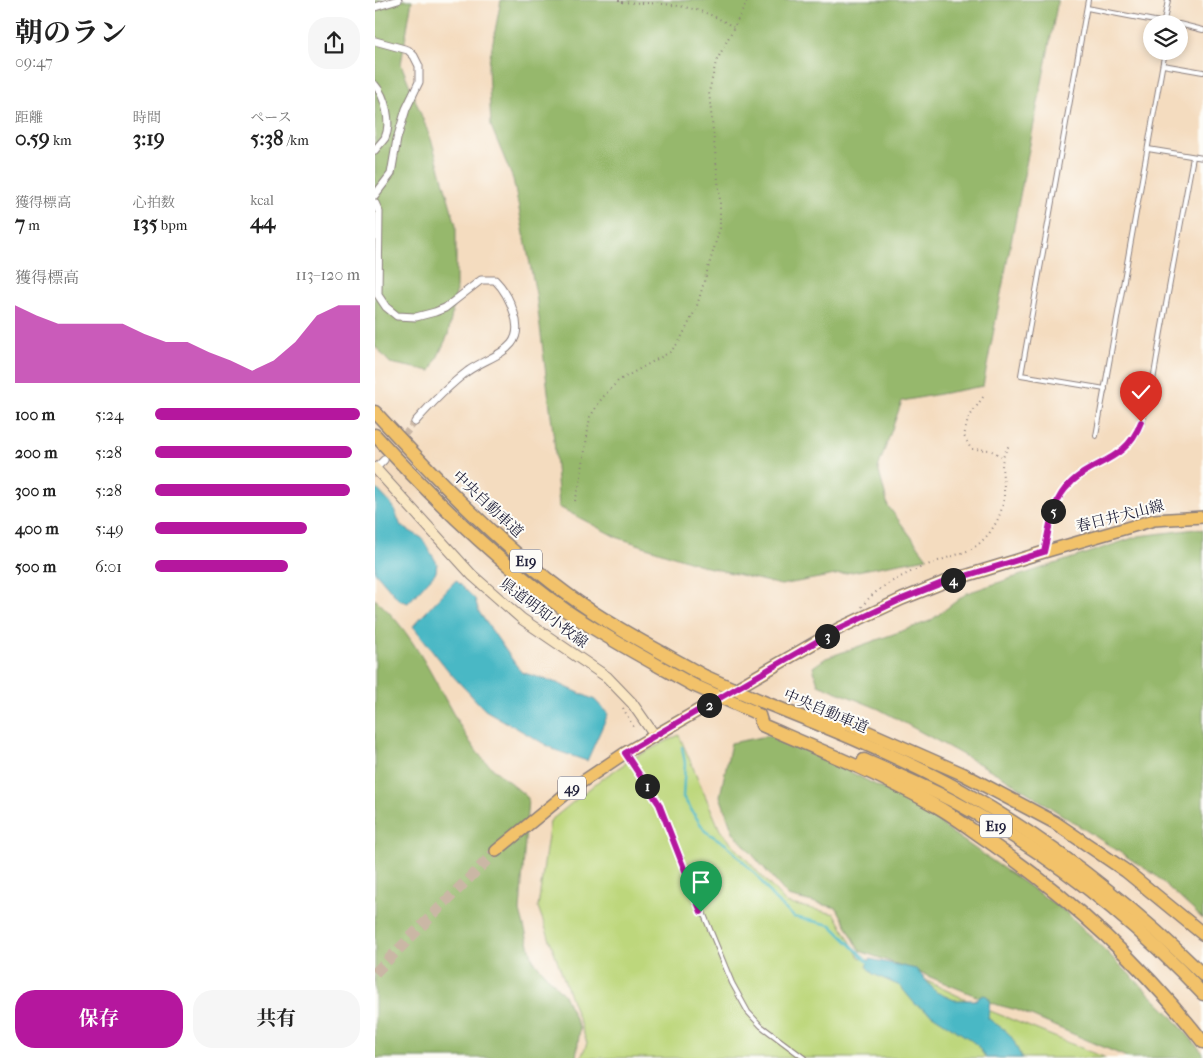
<!DOCTYPE html>
<html lang="ja">
<meta charset="utf-8">
<style>
body{margin:0;font-family:"IM FELL French Canon","Noto Serif JP",serif;background:#f6f6f6;color:#222;height:100vh;display:flex;flex-direction:column;font-size:19px;white-space:nowrap}
*{box-sizing:border-box;margin:0}
p{font-size:16px;color:#767676}
.icon{flex:none;width:28px;height:28px;fill:none;stroke:currentColor;stroke-width:2;stroke-linecap:round;stroke-linejoin:round}
.map{position:relative;flex:1;overflow:hidden}
.sheet{display:flex;flex-direction:column;background:#fff;width:375px}
.sheet>*{flex:none}
.tools{position:absolute;left:768px;top:15px;display:grid;gap:10px}
.tools a{display:grid;place-items:center;width:45px;height:45px;border-radius:50%;background:#fff;box-shadow:0 2px 8px #0003;font-size:25px}
.pin{position:absolute;display:grid;place-items:center;width:42px;height:42px;color:#fff;margin:-51px -21px;border-radius:50% 50% 50% 0;rotate:-45deg;box-shadow:0 0 5px #0007}
.pin .icon{rotate:45deg}
.km{position:absolute;width:25px;height:25px;margin:-12px;border-radius:50%;background:#222;color:#fff;font-size:14px;line-height:25px;text-align:center}
.round{display:grid;place-items:center;flex:none;width:52px;height:52px;border-radius:20px;background:#f6f6f6}
.headline{display:flex;align-items:center;justify-content:space-between;height:85px;padding:0 15px}
h1{font-size:28px;font-weight:700;line-height:38px}
.figures{display:grid;grid-template-columns:repeat(3,1fr);gap:8px;height:85px;padding:5px 15px}
.figures div{display:grid;align-content:center}
.figures b{font-size:21px;font-weight:700}
.figures small{font-size:14px;font-weight:400}
.figures p{font-size:14px}
.chart{height:140px;padding:10px 15px}
.chart p{display:flex;justify-content:space-between}
.chart svg{width:100%;height:90px;margin-top:5px;fill:#b5179e;opacity:.7}
.primary-button{display:flex;gap:10px;margin-top:auto;padding:10px 15px}
.primary-button a{flex:1;height:58px;border-radius:20px;background:#b5179e;color:#fff;font-size:20px;font-weight:700;line-height:58px;text-align:center}
.primary-button a+a{background:#f6f6f6;color:#222}
ul{padding:0 15px;list-style:none;font-size:16px}
li{display:grid;grid-template-columns:80px 60px 1fr;align-items:center;height:38px}
li i{height:12px;border-radius:6px;background:#b5179e}
main{display:flex;flex:1;min-height:0}
.map>svg:first-child{display:block}
</style>
<main>
<section class="sheet">
<div class="headline"><div><h1>朝のラン</h1><p>09:47</p></div><a class="round"><svg class="icon" aria-label="share" viewBox="0 0 24 24"><path d="M12 15V3M7 8l5-5 5 5M5 13v7h14v-7"/></svg></a></div>
<div class="figures">
<div><p>距離</p><b>0.59<small> km</small></b></div>
<div><p>時間</p><b>3:19</b></div>
<div><p>ペース</p><b>5:38<small> /km</small></b></div>
</div>
<div class="figures">
<div><p>獲得標高</p><b>7<small> m</small></b></div>
<div><p>心拍数</p><b>135<small> bpm</small></b></div>
<div><p>kcal</p><b>44</b></div>
</div>
<div class="chart"><p><span>獲得標高</span>113–120 m</p>
<svg viewBox="0 0 160 44" preserveAspectRatio="none"><path d="M0 44V6L10 11L20 15L30 15L40 15L50 15L60 20L70 24L80 24L90 29L100 33L110 38L120 33L130 24L140 11L150 6L160 6V44z"/></svg>
</div>
<ul>
<li><b>100 m</b>5:24<i style="width:100%"></i></li>
<li><b>200 m</b>5:28<i style="width:96%"></i></li>
<li><b>300 m</b>5:28<i style="width:95%"></i></li>
<li><b>400 m</b>5:49<i style="width:74%"></i></li>
<li><b>500 m</b>6:01<i style="width:65%"></i></li>
</ul>
<div class="primary-button"><a>保存</a><a>共有</a></div>
</section>
<div class="map">
<svg width="828" height="1058" viewBox="0 0 828 1058">
<rect width="100%" height="100%" fill="#fdfcf7"/>
<filter id="ink" filterUnits="userSpaceOnUse"><feTurbulence type="fractalNoise" baseFrequency=".02" numOctaves="2"/><feDisplacementMap in="SourceGraphic" scale="10" xChannelSelector="R" yChannelSelector="G"/><feConvolveMatrix kernelMatrix="1 2 1 2 8 2 1 2 1" color-interpolation-filters="sRGB"/></filter>
<filter id="wash" filterUnits="userSpaceOnUse"><feTurbulence type="fractalNoise" baseFrequency=".0096" numOctaves="4" result="noise"/><feDisplacementMap in="SourceGraphic" scale="20" xChannelSelector="R" yChannelSelector="G"/><feGaussianBlur stdDeviation="1.12" result="paint"/><feColorMatrix in="noise" values="0 0 0 0 0 0 0 0 0 0 0 0 0 0 0 0 0 1.4 0 .05"/><feComposite in="paint" operator="in"/></filter>
<g filter="url(#wash)">
<rect width="100%" height="100%" fill="#f4dcbf"/>
<path fill="#bdd77c" stroke="#707c5c" d="M 304,735 L 345,830 L 411,903 L 460,914 L 484,957 L 537,974 L 613,1010 L 731,1058 L 206,1058 L 212,1043 L 163,907 L 175,821 L 225,780 L 260,757 Z"/>
<g fill="#96b86c" stroke="#5c6d54">
<path d="M 0,0 L 37,0 L 26,64 L 57,142 L 81,225 L 81,293 L 73,335 L 56,371 L 15,363 L 0,346 Z"/>
<path d="M 126,0 L 683,0 L 608,386 L 527,401 L 503,468 L 513,506 L 552,558 L 406,585 L 332,567 L 241,537 L 184,507 L 179,440 L 161,294 L 138,179 L 116,126 L 113,67 Z"/>
<path d="M 821,529 L 828,530 L 828,919 L 780,875 L 630,778 L 504,709 L 443,684 L 438,667 L 451,658 L 555,621 L 592,593 L 764,536 Z"/>
<path d="M 0,599 C 48,640 66,702 102,752 C 113,767 138,784 153,798 L 145,911 L 158,960 L 189,995 L 205,1029 L 201,1058 L 0,1058 Z"/>
<path d="M 402,734 L 555,813 L 573,830 L 691,912 L 794,1013 L 828,1053 L 828,1058 L 754,1058 L 642,1010 L 623,1005 L 538,970 L 485,951 L 462,908 L 413,896 L 358,832 L 345,796 L 356,743 Z"/>
</g>
<g fill="#4ab8c5" stroke="#366d80">
<path d="M 0,487 L 18,506 L 26,526 L 47,538 L 62,563 L 61,572 L 33,603 L 24,600 L 0,572 Z"/>
<path d="M 81,580 L 100,599 L 104,612 L 146,672 L 182,683 L 220,700 L 233,714 L 212,761 L 180,750 L 110,710 L 76,674 L 38,626 Z"/>
<path d="M 495,959 L 541,969 L 561,992 L 579,1000 L 600,1000 L 608,995 L 612,996 L 615,1000 L 613,1018 C 619,1024 628,1027 633,1033 C 640,1040 642,1050 647,1058 L 611,1058 L 602,1045 L 593,1038 L 540,1004 L 525,986 L 498,974 L 491,966 Z"/>
</g>
<g fill="none" stroke-linecap="round" stroke-linejoin="round">
<path stroke="#4ab8c5" stroke-width="2.5" d="M 307,747 L 310,763 L 308,797 L 330,831 L 352,845 L 384,878 L 399,899 L 419,917 L 456,925 L 493,962"/>
</g>
</g>
<g filter="url(#ink)">
<g fill="none" stroke-linecap="round" stroke-linejoin="round">
<path stroke="#cab7a5" stroke-width="7" stroke-dasharray="7 3.5" stroke-linecap="butt" d="M 9,460 L 40,422"/>
<path stroke="#cab7a5" stroke-width="11" stroke-dasharray="11 5.5" stroke-linecap="butt" d="M 0,973 L 121,851"/>
<g stroke="#8b7f7d" stroke-width="6">
<g id="service">
<path d="M 713,0 L 646,375 L 730,389"/>
<path d="M 712,8 L 795,24"/>
<path d="M 789,21 L 793,0"/>
<path d="M 804,24 L 828,30"/>
<path d="M 788,65 L 828,72"/>
<path d="M 773,149 L 828,158"/>
<path d="M 721,436 L 790,51"/>
<path d="M 669,550 C 676,524 679,497 700,478 C 721,459 747,461 763,431 C 776,406 781,361 786,332 C 797,273 807,215 818,157"/>
<path d="M 251,755 L 284,805 L 357,983 L 373,1012 L 386,1026 L 429,1058"/>
</g>
</g>
<g stroke="#8b7f7d" stroke-width="9">
<g id="minor">
<path d="M 0,7 L 23,0"/>
<path d="M 0,41 L 33,50 L 39,56 L 44,66 L 44,82 L 31,109 L 22,139 L 16,174 L 0,195"/>
<path d="M 0,85 C 10,96 17,123 10,138 C 7,142 3,146 0,150"/>
<path d="M 0,203 L 4,212 L 3,295 L 11,307 L 22,316 L 41,317 L 60,312 L 70,308 L 106,280 L 120,280 C 130,290 135,300 139,313 C 152,351 117,354 93,371 C 73,386 56,404 40,422"/>
<path d="M 1,468 L 9,460"/>
</g>
</g>
<g stroke="#8b7f7d" stroke-width="12">
<path id="secondary" d="M 0,468 L 97,575 L 147,619 L 232,677 L 257,703 L 280,736"/>
</g>
<g stroke="#8b7f7d" stroke-width="14">
<path id="primary" d="M 121,851 L 198,788 L 250,753 L 465,628 L 527,599 L 567,583 L 669,552 L 779,520 L 828,517"/>
</g>
<g stroke="#8b7f7d" stroke-width="15">
<g id="motorway">
<path d="M 0,412 C 60,477 121,542 192,594 C 235,626 283,650 329,676"/>
<path d="M 0,435 C 58,499 120,560 190,610 C 231,638 275,661 318,685"/>
<path d="M 386,701 C 454,728 524,756 587,791 C 676,842 755,903 828,975"/>
<path d="M 384,715 L 387,725 C 445,750 504,774 559,805 C 578,815 595,829 613,841 C 694,897 767,964 828,1042"/>
<path d="M 436,716 L 472,723 L 588,774 L 679,822 L 751,871 L 828,934"/>
<path d="M 489,760 C 518,773 548,785 576,800 C 670,850 755,916 828,994"/>
</g>
</g>
<g stroke="#8b7f7d" stroke-width="2" stroke-dasharray="1 4" stroke-linecap="butt">
<path d="M 244,0 L 244,2 C 287,4 320,2 358,27"/>
<path d="M 608,397 L 593,419 L 589,436 L 596,449 L 615,450 L 626,456"/>
<path d="M 200,501 L 205,483 L 215,417 L 227,398 L 243,381 L 295,352 L 304,342 L 321,309 L 345,228 L 345,200 L 334,92 L 341,62 L 373,0"/>
<path d="M 487,607 C 500,585 547,566 572,558 C 583,554 597,551 606,542 C 619,530 628,513 629,495 C 630,473 621,464 635,444"/>
<path d="M 248,708 L 260,730"/>
</g>
<use href="#service" stroke="#fff" stroke-width="4"/>
<use href="#minor" stroke="#fff" stroke-width="7"/>
<use href="#secondary" stroke="#fae7c3" stroke-width="10"/>
<use href="#primary" stroke="#f2c26a" stroke-width="11"/>
<use href="#motorway" stroke="#f2c26a" stroke-width="12"/>
<g stroke="#8b7f7d" stroke-width="15" stroke-linecap="butt">
<g id="motorway-bridge">
<path d="M 329,676 L 386,701"/>
<path d="M 318,685 L 379,712"/>
</g>
</g>
<use href="#motorway-bridge" stroke="#f2c26a" stroke-width="12"/>
</g>
</g>
<g fill="none" stroke-linecap="round" stroke-linejoin="round" filter="url(#ink)">
<g stroke="#fff" stroke-width="10">
<path id="route" d="M 326,912 L 284,804 L 250,753 L 465,628 L 527,599 L 567,583 L 669,552 C 674,531 676,506 690,489 C 714,459 750,465 766,422"/>
</g>
<use href="#route" stroke="#b5179e" stroke-width="6"/>
</g>
<g text-anchor="middle" dominant-baseline="central" stroke-width="4" stroke-linejoin="round" paint-order="stroke">
<g fill="#fdfcf7" stroke="#646373" stroke-width="1">
<rect x="135" y="549.5" width="32" height="23" rx="4"/>
<rect x="183" y="776.5" width="28" height="23" rx="4"/>
<rect x="605" y="814.5" width="32" height="23" rx="4"/>
</g>
<g font-size="14" font-weight="bold" fill="#22223b">
<text x="151" y="561">E19</text>
<text x="197" y="788">49</text>
<text x="621" y="826">E19</text>
</g>
<g font-size="15" fill="#22223b" stroke="#fdfcf7">
<text transform="translate(113 504) rotate(43)">中央自動車道</text>
<text transform="translate(745 516) rotate(-14)">春日井犬山線</text>
<text transform="translate(169 613) rotate(37)">県道明知小牧線</text>
<text transform="translate(451 711) rotate(23)">中央自動車道</text>
</g>
</g>
</svg>
<div class="tools">
<a><svg class="icon" aria-label="layers" viewBox="0 0 24 24"><path d="M12 4l9 5-9 5-9-5zM3 14l9 5 9-5"/></svg></a>
</div>
<div class="pin" style="left:326px;top:912px;background:#1e9e55"><svg class="icon" aria-label="arrive" viewBox="0 0 24 24"><path d="M6 21V4h12l-3 4 3 4H6"/></svg></div>
<div class="pin" style="left:766px;top:422px;background:#d93025"><svg class="icon" aria-label="check" viewBox="0 0 24 24"><path d="M5 12l5 5 9-10"/></svg></div>
<b class="km" style="left:272px;top:786px">1</b>
<b class="km" style="left:334px;top:705px">2</b>
<b class="km" style="left:452px;top:636px">3</b>
<b class="km" style="left:578px;top:580px">4</b>
<b class="km" style="left:678px;top:511px">5</b>
</div>
</main>
